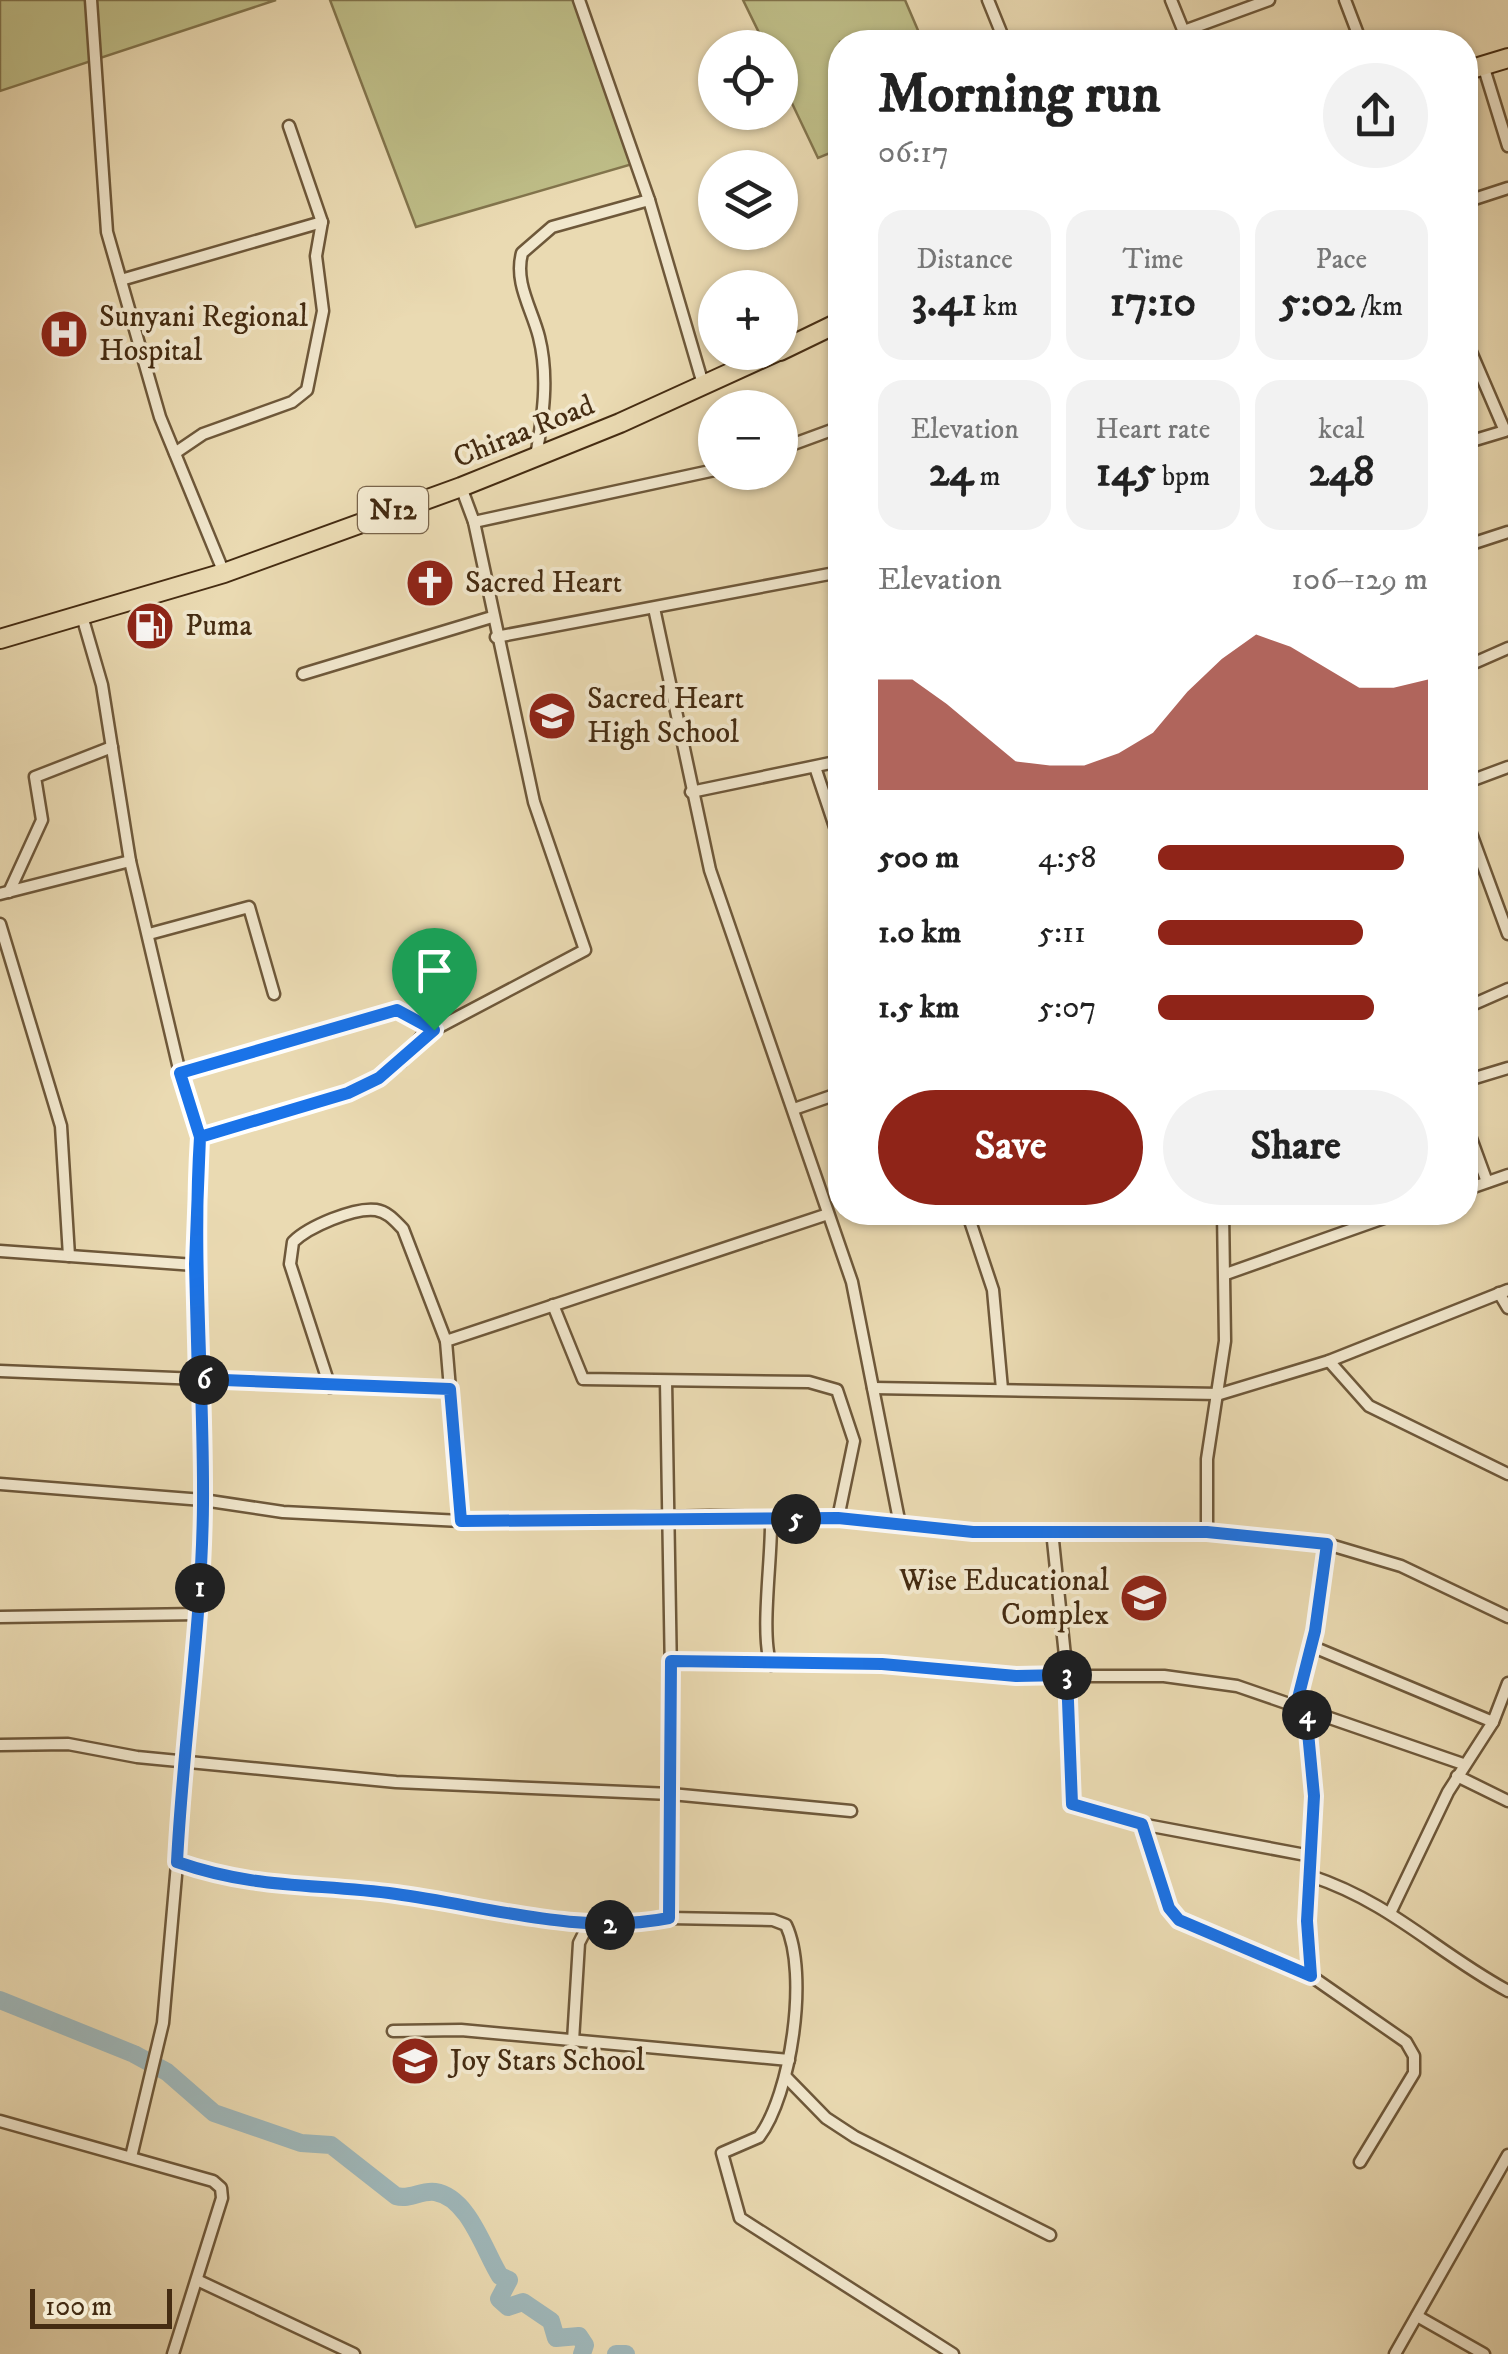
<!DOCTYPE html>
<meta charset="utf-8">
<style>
body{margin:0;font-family:"IM FELL DW Pica",serif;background:#f2f2f2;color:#222;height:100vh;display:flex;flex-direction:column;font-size:38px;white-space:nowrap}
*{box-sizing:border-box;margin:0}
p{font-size:32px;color:#767676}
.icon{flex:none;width:55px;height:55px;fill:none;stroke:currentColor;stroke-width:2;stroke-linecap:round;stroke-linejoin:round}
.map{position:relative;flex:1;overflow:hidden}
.panel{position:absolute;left:828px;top:30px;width:650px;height:1195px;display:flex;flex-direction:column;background:#fff;border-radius:40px;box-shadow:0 2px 8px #0004}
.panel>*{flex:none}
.fabs{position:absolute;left:698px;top:30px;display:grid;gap:20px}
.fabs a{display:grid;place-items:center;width:100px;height:100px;border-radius:50%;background:#fff;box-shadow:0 2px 8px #0004;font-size:50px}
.scale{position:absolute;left:30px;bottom:25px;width:142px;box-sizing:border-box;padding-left:10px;border:5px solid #452c12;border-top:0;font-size:28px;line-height:35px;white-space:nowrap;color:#452c12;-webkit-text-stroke:8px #f1e7cd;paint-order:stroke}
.pin{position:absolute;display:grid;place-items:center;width:85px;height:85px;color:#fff;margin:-102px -42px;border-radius:50% 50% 50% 0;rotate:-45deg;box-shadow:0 0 10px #0007}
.pin .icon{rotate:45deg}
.km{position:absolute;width:50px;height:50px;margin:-25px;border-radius:50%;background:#222;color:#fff;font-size:28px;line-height:50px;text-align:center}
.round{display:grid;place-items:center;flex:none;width:105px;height:105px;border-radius:52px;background:#f2f2f2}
.overview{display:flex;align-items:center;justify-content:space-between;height:170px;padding:0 50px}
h1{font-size:55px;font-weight:700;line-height:75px}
.stats{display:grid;grid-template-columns:repeat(3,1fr);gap:15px;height:170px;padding:10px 50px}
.stats div{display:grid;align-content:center;border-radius:25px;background:#f2f2f2;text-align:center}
.stats b{font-size:42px;font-weight:700}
.stats small{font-size:28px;font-weight:400}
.stats p{font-size:28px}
.chart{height:280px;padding:20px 50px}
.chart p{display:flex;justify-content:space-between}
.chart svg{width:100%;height:180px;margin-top:10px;fill:#8f2418;opacity:.7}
.cta{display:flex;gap:20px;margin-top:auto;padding:20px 50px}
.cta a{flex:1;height:115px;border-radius:60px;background:#8f2418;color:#fff;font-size:40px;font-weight:700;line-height:115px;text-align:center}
.cta a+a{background:#f2f2f2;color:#222}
ul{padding:0 50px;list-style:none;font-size:32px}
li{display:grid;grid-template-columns:160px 120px 1fr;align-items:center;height:75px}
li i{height:25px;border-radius:12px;background:#8f2418}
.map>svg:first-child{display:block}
</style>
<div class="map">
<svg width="1508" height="2354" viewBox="0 0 1508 2354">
<rect width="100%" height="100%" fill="#eadab2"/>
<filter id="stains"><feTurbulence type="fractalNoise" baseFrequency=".002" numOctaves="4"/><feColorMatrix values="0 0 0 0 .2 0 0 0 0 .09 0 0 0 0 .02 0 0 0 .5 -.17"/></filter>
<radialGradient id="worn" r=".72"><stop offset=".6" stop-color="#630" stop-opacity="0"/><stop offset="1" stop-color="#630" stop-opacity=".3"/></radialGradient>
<g fill="#bebd87" stroke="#82744c" stroke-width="2.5">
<path d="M 0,0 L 276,0 L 0,91 Z"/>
<path d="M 330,0 L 574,0 L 636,163 L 416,227 Z"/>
<path d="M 743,0 L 905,0 L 923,42 L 840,42 L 840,149 L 818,158 L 780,78 L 780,48 L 766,47 Z"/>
</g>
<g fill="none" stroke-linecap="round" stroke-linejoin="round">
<g stroke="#9fb7b9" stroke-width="18">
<path d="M 0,2000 L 134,2054 L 167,2072 L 214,2113 L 301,2143 L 331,2145 L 396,2196 C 410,2200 421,2190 435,2192 C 469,2197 485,2253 500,2276 L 509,2280 L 499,2299 L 508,2307 L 523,2302 L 551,2321 L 556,2338 L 579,2336 L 585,2345 L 582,2354"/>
<path d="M 616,2354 L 626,2354"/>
</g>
<g stroke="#6e583a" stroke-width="15">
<g id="street">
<path d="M 91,0 L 107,232 L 160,417 L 224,573"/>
<path d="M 579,0 L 649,200 L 703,384"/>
<path d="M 988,0 L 1005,42"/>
<path d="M 1171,0 L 1188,42"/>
<path d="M 1345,0 L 1361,42"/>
<path d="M 1184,31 L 1269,0"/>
<path d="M 1483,65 L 1508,146"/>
<path d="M 1465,202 L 1508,188"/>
<path d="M 121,280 L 322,222"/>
<path d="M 1465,338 L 1505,431 L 1465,443"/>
<path d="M 780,449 L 840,427"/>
<path d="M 175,453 L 203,434 L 292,402 L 307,390 L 323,311 L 316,256 L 322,222 L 289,126"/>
<path d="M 536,456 C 543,417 549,377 539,337 C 532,309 514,283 522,253 L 552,227 L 649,200"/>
<path d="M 474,522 L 715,470"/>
<path d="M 1465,546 L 1508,532"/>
<path d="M 654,608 L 710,870 L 852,1282 L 900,1525"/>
<path d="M 82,616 L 102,685 L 130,861 L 180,1073 L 200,1137 L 195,1265"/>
<path d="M 496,637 L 840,572"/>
<path d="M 1465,667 L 1508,648"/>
<path d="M 303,674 L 492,617"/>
<path d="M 815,767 L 840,842"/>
<path d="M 1465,783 L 1508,767"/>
<path d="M 691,792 L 840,761"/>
<path d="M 1465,817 L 1508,934"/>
<path d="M 9,892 L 42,820 L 35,777 L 112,747"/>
<path d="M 0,894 L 130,861"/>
<path d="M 0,924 L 61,1126 L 69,1256"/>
<path d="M 149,934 L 249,907 L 274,994"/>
<path d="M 1465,1008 L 1508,989"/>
<path d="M 180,1073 L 397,1010 L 433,1030"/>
<path d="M 1465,1081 L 1508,1068"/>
<path d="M 794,1109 L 840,1093"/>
<path d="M 1465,1122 L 1487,1182"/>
<path d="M 200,1137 L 347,1093 L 379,1078 L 401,1062 L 422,1036 L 585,950 L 534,802 L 474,522 L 461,487"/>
<path d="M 1465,1190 L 1508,1175"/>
<path d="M 967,1212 L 993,1290 L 1002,1389"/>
<path d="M 0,1251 L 195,1265 L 203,1500 L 199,1614 L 163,2023 L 131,2157"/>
<path d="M 1226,1274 L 1401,1212"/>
<path d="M 1499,1293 L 1508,1308"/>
<path d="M 553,1305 L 583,1379 L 809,1382 L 837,1390 L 854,1441 L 838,1518"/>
<path d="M 1329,1361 L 1369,1406 L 1508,1474"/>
<path d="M 0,1371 L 450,1389 L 461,1521"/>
<path d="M 330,1387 L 290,1264 L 293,1242 C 308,1227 354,1207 376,1210 C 388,1212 395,1221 403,1229 L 446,1341"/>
<path d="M 873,1388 L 1220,1394 L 1329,1361 L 1508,1290"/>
<path d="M 450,1389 L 446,1341 L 828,1214"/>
<path d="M 0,1484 L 203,1500 L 283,1512 L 461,1521 L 710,1516 L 838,1518 L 973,1531 L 1207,1533 L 1327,1544 L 1401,1566 L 1508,1617"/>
<path d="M 1052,1531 L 1067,1675 L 1072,1804 L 1141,1824 L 1311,1856"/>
<path d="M 1207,1533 L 1207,1459 L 1225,1341 L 1223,1212"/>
<path d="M 0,1617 L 199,1614"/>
<path d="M 1311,1646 L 1493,1722 L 1508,1683"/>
<path d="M 671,1661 L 883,1663 L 1016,1676 L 1164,1676 L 1237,1686 L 1463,1764"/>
<path d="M 771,1665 C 760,1634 772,1558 771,1519"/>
<path d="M 1296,1706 L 1315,1631 L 1327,1544"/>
<path d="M 1307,1711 L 1314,1796 L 1307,1921 L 1311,1976"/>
<path d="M 0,1745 L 68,1744 L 137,1757 L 396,1782 L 671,1794 L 851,1811"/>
<path d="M 1457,1776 L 1508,1801"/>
<path d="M 1141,1824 L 1169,1908 L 1179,1920 L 1311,1976 L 1406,2042 L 1414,2056 L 1414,2073 L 1360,2162"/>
<path d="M 177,1862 C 258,1890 315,1883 396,1894 C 486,1906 579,1936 669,1918 L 672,1735 L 666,1381"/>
<path d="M 1311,1876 C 1392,1903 1436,1952 1508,1991"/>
<path d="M 1391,1911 L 1448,1792 L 1493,1722"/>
<path d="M 669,1918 L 773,1920 L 786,1925 C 809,1974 791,2095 759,2137 L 722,2153 L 740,2218 L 953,2354"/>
<path d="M 393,2031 L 461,2030 L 789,2060"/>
<path d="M 573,2041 L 579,1943 L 588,1925"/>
<path d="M 786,2077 L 826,2118 L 855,2137 L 1050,2235"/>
<path d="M 0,2121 L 213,2181 L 221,2188 L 222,2198 L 173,2354"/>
<path d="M 197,2280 L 354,2354"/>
<path d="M 1417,2316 L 1484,2354"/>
<path d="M 1395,2354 L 1508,2155"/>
</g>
</g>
<g stroke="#452c12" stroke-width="22">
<g id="highway">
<path d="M 1465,71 L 1508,58"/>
<path d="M 780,351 L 840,322"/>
<path d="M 0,639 L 224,573 L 461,487 L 620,423 L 776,352"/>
</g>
</g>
<use href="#street" stroke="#f1e7cd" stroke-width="10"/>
<use href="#highway" stroke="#eadab2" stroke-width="18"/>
</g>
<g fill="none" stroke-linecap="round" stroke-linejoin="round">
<g stroke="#fff" stroke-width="20">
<path id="route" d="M 434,1030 L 379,1078 L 348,1093 L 200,1137 C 192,1260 204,1381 203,1504 C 202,1624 183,1742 177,1862 C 258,1890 315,1883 396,1894 C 486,1906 579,1936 669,1918 L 671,1661 L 882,1664 L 1016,1676 L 1067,1675 L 1072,1804 L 1142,1824 L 1169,1908 L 1179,1920 L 1311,1976 L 1307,1921 L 1314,1796 L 1306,1711 L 1296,1706 L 1315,1631 L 1327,1544 L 1207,1532 L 973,1532 L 838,1518 L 461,1521 L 450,1389 L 198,1379 L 195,1264 L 200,1137 L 180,1073 L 397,1010 L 434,1030"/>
</g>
<use href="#route" stroke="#1a73e8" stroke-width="12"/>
</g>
<defs>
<g id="hospital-disc" transform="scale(2.5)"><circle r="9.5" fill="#8f2418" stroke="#f1e7cd"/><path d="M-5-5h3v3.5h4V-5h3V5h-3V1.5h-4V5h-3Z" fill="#fff"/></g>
<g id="church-disc" transform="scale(2.5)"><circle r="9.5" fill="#8f2418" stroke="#f1e7cd"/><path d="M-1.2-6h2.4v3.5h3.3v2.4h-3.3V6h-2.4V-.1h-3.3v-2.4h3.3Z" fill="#fff"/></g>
<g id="fuel-disc" transform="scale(2.5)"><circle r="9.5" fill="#8f2418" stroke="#f1e7cd"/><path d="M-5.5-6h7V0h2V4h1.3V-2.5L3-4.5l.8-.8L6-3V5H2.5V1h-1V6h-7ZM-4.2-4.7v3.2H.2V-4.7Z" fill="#fff"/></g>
<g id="school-disc" transform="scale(2.5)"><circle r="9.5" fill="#8f2418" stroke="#f1e7cd"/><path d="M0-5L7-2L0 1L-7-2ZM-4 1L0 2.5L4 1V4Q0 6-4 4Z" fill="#fff"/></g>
</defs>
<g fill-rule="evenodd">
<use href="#hospital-disc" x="64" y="334"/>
<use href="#church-disc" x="430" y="583"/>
<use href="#fuel-disc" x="150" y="626"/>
<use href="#school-disc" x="552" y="716"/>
<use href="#school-disc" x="1144" y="1598"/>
<use href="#school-disc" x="415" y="2061"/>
</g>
<g text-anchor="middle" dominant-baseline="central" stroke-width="8" stroke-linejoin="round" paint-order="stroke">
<rect fill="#f1e7cd" stroke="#79644a" stroke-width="2.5" x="358" y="487" width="70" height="46" rx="8"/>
<g font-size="28" font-weight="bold" fill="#452c12">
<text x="393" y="510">N12</text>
</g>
<g font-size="30" fill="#452c12" stroke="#f1e7cd" text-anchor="start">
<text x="99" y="317">Sunyani Regional<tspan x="99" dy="34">Hospital</tspan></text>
<text x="465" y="583">Sacred Heart</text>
<text x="185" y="626">Puma</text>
<text x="587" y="699">Sacred Heart<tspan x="587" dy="34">High School</tspan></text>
<text x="1109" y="1581" text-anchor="end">Wise Educational<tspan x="1109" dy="34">Complex</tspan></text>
<text x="450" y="2061">Joy Stars School</text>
</g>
<g font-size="30" fill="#452c12" stroke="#f1e7cd">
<text transform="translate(524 432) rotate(-22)">Chiraa Road</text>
</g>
</g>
<rect width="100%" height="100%" filter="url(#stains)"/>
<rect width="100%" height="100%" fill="url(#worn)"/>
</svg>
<div class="fabs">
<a><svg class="icon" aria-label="locate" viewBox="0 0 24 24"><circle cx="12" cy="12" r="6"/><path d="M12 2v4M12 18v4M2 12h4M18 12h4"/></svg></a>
<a><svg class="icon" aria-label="layers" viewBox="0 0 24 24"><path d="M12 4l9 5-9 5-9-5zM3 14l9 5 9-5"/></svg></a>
<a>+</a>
<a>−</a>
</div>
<div class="scale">100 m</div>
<div class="pin" style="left:434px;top:1030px;background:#1e9e55"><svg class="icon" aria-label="arrive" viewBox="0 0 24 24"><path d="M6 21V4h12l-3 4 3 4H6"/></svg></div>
<b class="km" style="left:200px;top:1588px">1</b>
<b class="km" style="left:610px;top:1925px">2</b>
<b class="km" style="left:1067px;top:1675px">3</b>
<b class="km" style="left:1307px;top:1715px">4</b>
<b class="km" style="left:796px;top:1519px">5</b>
<b class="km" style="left:204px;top:1380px">6</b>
<section class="panel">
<div class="overview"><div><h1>Morning run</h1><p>06:17</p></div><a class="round"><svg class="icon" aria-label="share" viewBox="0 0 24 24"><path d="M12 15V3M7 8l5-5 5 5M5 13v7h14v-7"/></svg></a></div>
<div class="stats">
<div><p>Distance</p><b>3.41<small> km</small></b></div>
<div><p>Time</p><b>17:10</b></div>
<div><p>Pace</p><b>5:02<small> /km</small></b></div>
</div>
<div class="stats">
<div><p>Elevation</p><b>24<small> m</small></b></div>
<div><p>Heart rate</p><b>145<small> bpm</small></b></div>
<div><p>kcal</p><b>248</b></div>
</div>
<div class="chart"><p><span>Elevation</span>106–129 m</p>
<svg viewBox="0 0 160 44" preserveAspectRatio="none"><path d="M0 44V17L10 17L20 23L30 30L40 37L50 38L60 38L70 35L80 30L90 20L100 12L110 6L120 9L130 14L140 19L150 19L160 17V44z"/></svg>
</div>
<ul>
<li><b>500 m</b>4:58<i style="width:91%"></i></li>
<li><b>1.0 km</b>5:11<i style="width:76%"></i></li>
<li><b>1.5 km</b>5:07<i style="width:80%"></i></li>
</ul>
<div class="cta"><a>Save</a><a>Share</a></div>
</section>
</div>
